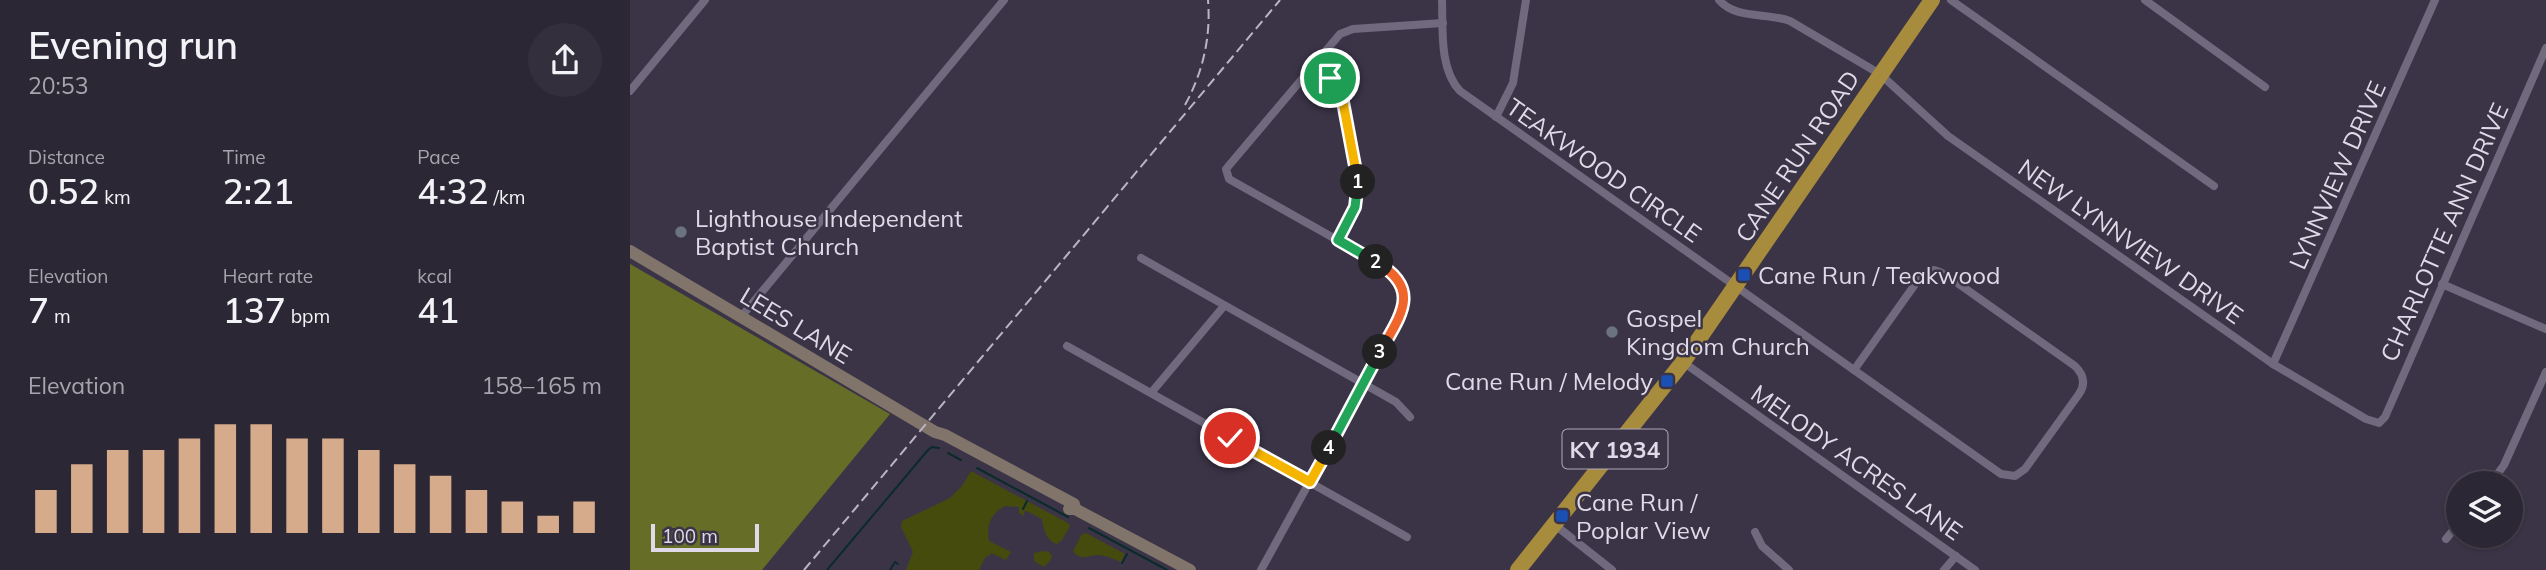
<!DOCTYPE html>
<meta charset="utf-8">
<style>
body{margin:0;font-family:Mulish,sans-serif;background:#342f3d;color:#f1f3f6;height:100vh;display:flex;flex-direction:column;font-size:26px;white-space:nowrap}
*{box-sizing:border-box;margin:0}
p{font-size:23px;color:#a6a5ad}
.icon{flex:none;width:38px;height:38px;fill:none;stroke:currentColor;stroke-width:2;stroke-linecap:round;stroke-linejoin:round}
.map{position:relative;flex:1;overflow:hidden}
.sheet{display:flex;flex-direction:column;background:#2c2735;width:630px}
.sheet>*{flex:none}
.fabs{position:absolute;left:1816px;top:471px;display:grid;gap:14px}
.fabs a{display:grid;place-items:center;width:77px;height:77px;border-radius:50%;background:#2c2735;box-shadow:0 2px 5px #0004,0 0 0 2px #484450;font-size:35px}
.scale{position:absolute;left:21px;bottom:18px;width:108px;box-sizing:border-box;padding-left:7px;border:4px solid #dfdae7;border-top:0;font-size:19px;line-height:24px;white-space:nowrap;color:#dfdae7;-webkit-text-stroke:5px #3b3447;paint-order:stroke}
.pin{position:absolute;display:grid;place-items:center;width:60px;height:60px;color:#fff;margin:-30px;border:4px solid #fff;border-radius:50%;box-shadow:0 2px 7px #0007}
.km{position:absolute;width:35px;height:35px;margin:-18px;border-radius:50%;background:#222;color:#fff;font-size:19px;line-height:35px;text-align:center}
.round{display:grid;place-items:center;flex:none;width:74px;height:74px;border-radius:37px;background:#342f3d}
.summary{display:flex;align-items:center;justify-content:space-between;height:119px;padding:0 28px}
h1{font-size:38px;font-weight:600;line-height:52px}
.figures{display:grid;grid-template-columns:repeat(3,1fr);gap:10px;height:119px;padding:7px 28px}
.figures div{display:grid;align-content:center}
.figures b{font-size:35px;font-weight:600}
.figures small{font-size:19px;font-weight:400}
.figures p{font-size:19px}
.chart{height:196px;padding:14px 28px}
.chart p{display:flex;justify-content:space-between}
.chart svg{width:100%;height:126px;margin-top:7px;stroke:#d6ab8b;stroke-width:6}
main{display:flex;flex:1;min-height:0}
.map>svg:first-child{display:block}
</style>
<main>
<section class="sheet">
<div class="summary"><div><h1>Evening run</h1><p>20:53</p></div><a class="round"><svg class="icon" aria-label="share" viewBox="0 0 24 24"><path d="M12 15V3M7 8l5-5 5 5M5 13v7h14v-7"/></svg></a></div>
<div class="figures">
<div><p>Distance</p><b>0.52<small> km</small></b></div>
<div><p>Time</p><b>2:21</b></div>
<div><p>Pace</p><b>4:32<small> /km</small></b></div>
</div>
<div class="figures">
<div><p>Elevation</p><b>7<small> m</small></b></div>
<div><p>Heart rate</p><b>137<small> bpm</small></b></div>
<div><p>kcal</p><b>41</b></div>
</div>
<div class="chart"><p><span>Elevation</span>158–165 m</p>
<svg viewBox="0 0 160 44" preserveAspectRatio="none"><path d="M5 44V29M15 44V20M25 44V15M35 44V15M45 44V11M55 44V6M65 44V6M75 44V11M85 44V11M95 44V15M105 44V20M115 44V24M125 44V29M135 44V33M145 44V38M155 44V33"/></svg>
</div>
</section>
<div class="map">
<svg width="1916" height="570" viewBox="0 0 1916 570">
<rect width="100%" height="100%" fill="#3b3447"/>
<g fill="#454b0d">
<path d="M 341,471 L 438,523 L 440,526 L 432,540 L 427,544 C 417,542 413,528 412,519 L 397,511 L 394,512 L 394,516 L 389,513 L 389,507 L 375,506 C 361,513 356,526 359,541 L 381,552 L 376,560 L 361,553 L 358,557 L 356,556 L 349,570 L 276,570 L 283,552 L 271,527 L 272,521 L 320,498 L 332,486 Z"/>
<path d="M 456,533 L 495,554 L 491,562 C 484,559 477,556 469,555 C 458,555 451,562 443,551 L 452,534 Z"/>
<path d="M 413,551 L 419,552 L 422,556 L 421,560 L 414,567 L 404,561 L 404,553 Z"/>
</g>
<path fill="#666d26" d="M 0,264 L 260,414 L 132,570 L 0,570 Z"/>
<g fill="none" stroke-linecap="round" stroke-linejoin="round">
<g stroke="#092b2c" stroke-width="2">
<path d="M 318,453 L 331,460"/>
<path d="M 347,468 L 438,517"/>
<path d="M 393,509 L 397,501"/>
<path d="M 459,528 L 537,570"/>
<path d="M 492,563 L 497,554"/>
<path d="M 197,570 L 298,450 L 302,447 L 309,448"/>
<path d="M 260,570 L 265,562 L 268,564"/>
</g>
<g stroke="#71697e" stroke-width="8">
<path d="M 812,0 C 813,28 809,69 830,91 L 1224,370"/>
<path d="M 1089,0 C 1107,20 1136,12 1160,21 L 1250,74 L 1318,136 L 1643,364 L 1736,419 L 1749,423 L 1755,417 L 1916,48"/>
<path d="M 1321,0 L 1584,186"/>
<path d="M 1515,0 L 1635,87"/>
<path d="M 685,62 L 700,78 L 711,95 L 727,177 L 728,198 L 707,240"/>
<path d="M 0,91 L 75,0"/>
<path d="M 866,117 L 883,83 L 896,0"/>
<path d="M 511,258 L 766,402 L 780,417"/>
<path d="M 1304,270 L 1310,272 L 1326,282 L 1445,366 C 1454,375 1456,384 1449,394 L 1395,469 L 1385,476 L 1371,474 L 1224,370 L 1291,276 Z"/>
<path d="M 1812,284 L 1916,329"/>
<path d="M 111,317 L 374,0"/>
<path d="M 437,346 L 777,537"/>
<path d="M 1053,362 L 1345,570"/>
<path d="M 1643,364 L 1805,0"/>
<path d="M 521,393 L 594,306"/>
<path d="M 1861,483 L 1874,465 L 1916,372"/>
<path d="M 925,525 L 982,570"/>
<path d="M 1125,532 L 1132,546 L 1159,570"/>
<path d="M 1816,539 L 1829,523"/>
<path d="M 631,570 L 772,314 C 778,294 772,281 757,268 L 606,183 L 599,179 L 596,169 L 710,34 L 723,29 L 813,23"/>
<path d="M 1314,570 L 1326,556"/>
</g>
<g stroke="#81746b" stroke-width="12">
<path d="M 0,251 L 305,432 L 315,435 L 444,504 L 445,509"/>
<path d="M 439,509 L 445,509 L 560,570"/>
</g>
<path stroke="#a78c3e" stroke-width="16" d="M 888,570 L 1053,362 L 1302,0"/>
<g stroke="#bab5c3" stroke-width="2" stroke-dasharray="10 5" stroke-linecap="butt">
<path d="M 555,105 C 573,72 581,37 578,0"/>
<path d="M 174,570 L 650,0"/>
</g>
</g>
<g fill="none" stroke-linecap="round" stroke-linejoin="round">
<g stroke="#fff" stroke-width="14">
<path id="split-1" d="M 700,78 L 709,90 L 713,102 L 728,182"/>
</g>
<g stroke="#fff" stroke-width="14">
<path id="split-2" d="M 728,182 L 725,207 L 708,240 L 746,262"/>
</g>
<g stroke="#fff" stroke-width="14">
<path id="split-3" d="M 746,262 C 793,289 770,316 750,352"/>
</g>
<g stroke="#fff" stroke-width="14">
<path id="split-4" d="M 699,448 L 750,352"/>
</g>
<g stroke="#fff" stroke-width="14">
<path id="split-5" d="M 600,438 L 680,482 L 699,448"/>
</g>
<use href="#split-1" stroke="#f5b400" stroke-width="9"/>
<use href="#split-2" stroke="#22a559" stroke-width="9"/>
<use href="#split-3" stroke="#f0652b" stroke-width="9"/>
<use href="#split-4" stroke="#22a559" stroke-width="9"/>
<use href="#split-5" stroke="#f5b400" stroke-width="9"/>
</g>
<g fill="#6b7280" stroke="#3b3447" stroke-width="2.5">
<circle cx="51" cy="232" r="7"/>
<circle cx="982" cy="332" r="7"/>
</g>
<g fill="#1a4fb4" stroke="#3b3447" stroke-width="2.5">
<rect x="1107" y="268" width="14" height="14" rx="3.5"/>
<rect x="1030" y="374" width="14" height="14" rx="3.5"/>
<rect x="925" y="509" width="14" height="14" rx="3.5"/>
</g>
<g text-anchor="middle" dominant-baseline="central" stroke-width="5" stroke-linejoin="round" paint-order="stroke">
<rect fill="#3b3447" stroke="#aea8b7" stroke-width="2" x="932.5" y="429.5" width="105" height="39" rx="5"/>
<g font-size="23" font-weight="bold" fill="#dfdae7">
<text x="985" y="449">KY 1934</text>
</g>
<g font-size="24" fill="#dfdae7" stroke="#3b3447">
<text transform="translate(1167 156) rotate(-56)">CANE RUN ROAD</text>
<text transform="translate(974 170) rotate(35)">TEAKWOOD CIRCLE</text>
<text transform="translate(1707 175) rotate(-66)">LYNNVIEW DRIVE</text>
<text transform="translate(1814 232) rotate(-66)">CHARLOTTE ANN DRIVE</text>
<text transform="translate(1501 241) rotate(35)">NEW LYNNVIEW DRIVE</text>
<text transform="translate(166 325) rotate(31)">LEES LANE</text>
<text transform="translate(1227 462) rotate(35)">MELODY ACRES LANE</text>
</g>
<g font-size="24" fill="#dfdae7" stroke="#3b3447" text-anchor="start">
<text x="65" y="218">Lighthouse Independent<tspan x="65" dy="28">Baptist Church</tspan></text>
<text x="1128" y="275">Cane Run / Teakwood</text>
<text x="996" y="318">Gospel<tspan x="996" dy="28">Kingdom Church</tspan></text>
<text x="1023" y="381" text-anchor="end">Cane Run / Melody</text>
<text x="946" y="502">Cane Run /<tspan x="946" dy="28">Poplar View</tspan></text>
</g>
</g>
</svg>
<div class="fabs">
<a><svg class="icon" aria-label="layers" viewBox="0 0 24 24"><path d="M12 4l9 5-9 5-9-5zM3 14l9 5 9-5"/></svg></a>
</div>
<div class="scale">100 m</div>
<div class="pin" style="left:700px;top:78px;background:#1e9e55"><svg class="icon" aria-label="arrive" viewBox="0 0 24 24"><path d="M6 21V4h12l-3 4 3 4H6"/></svg></div>
<div class="pin" style="left:600px;top:438px;background:#d93025"><svg class="icon" aria-label="check" viewBox="0 0 24 24"><path d="M5 12l5 5 9-10"/></svg></div>
<b class="km" style="left:728px;top:182px">1</b>
<b class="km" style="left:746px;top:262px">2</b>
<b class="km" style="left:750px;top:352px">3</b>
<b class="km" style="left:699px;top:448px">4</b>
</div>
</main>
